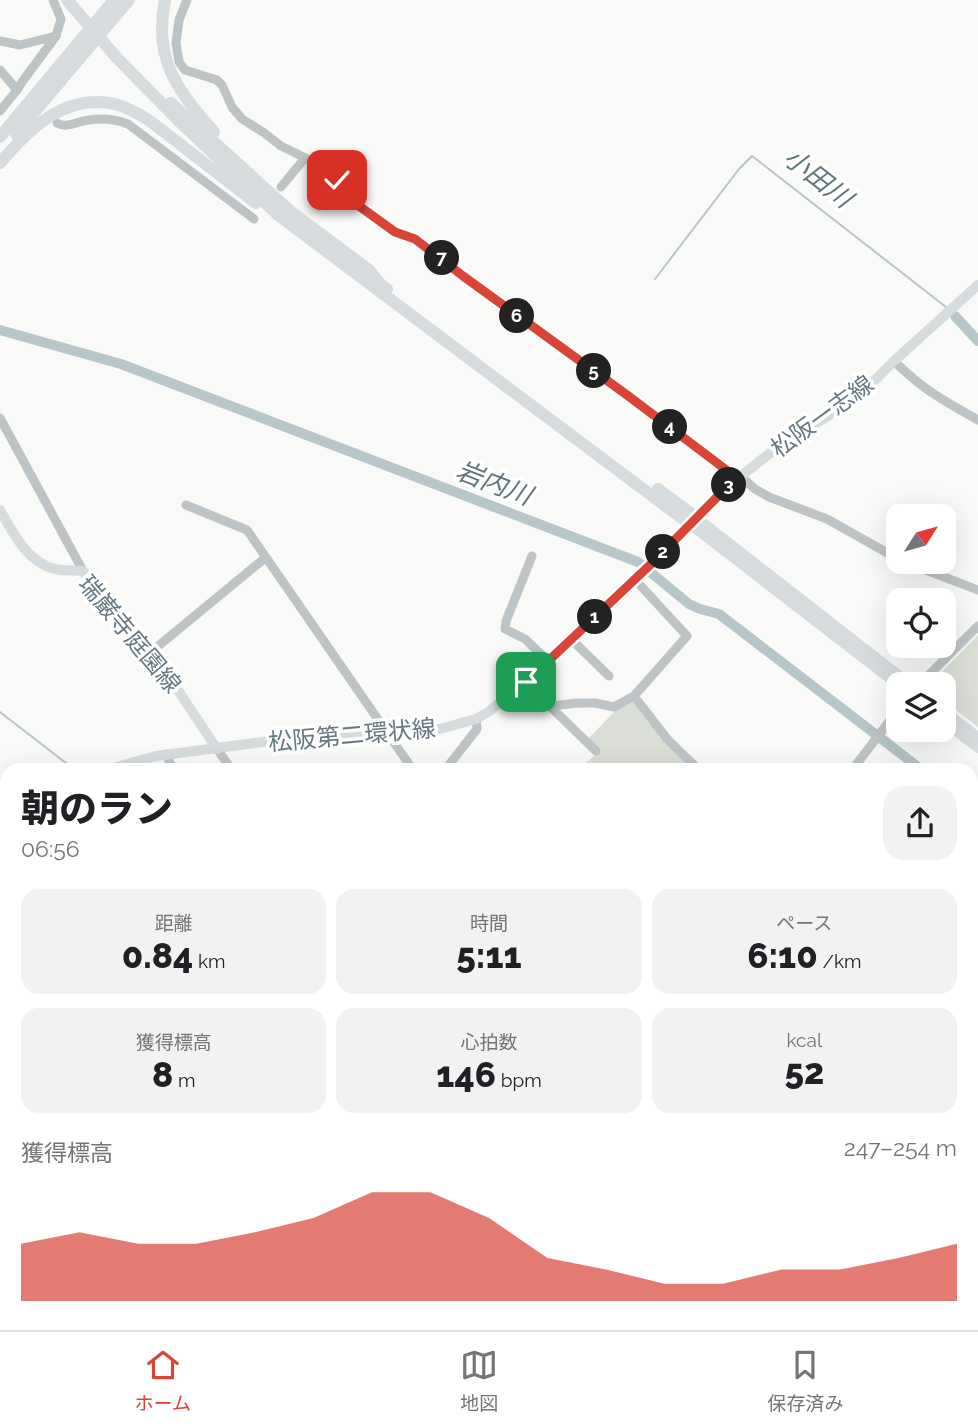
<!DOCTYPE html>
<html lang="ja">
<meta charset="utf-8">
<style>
body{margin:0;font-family:Raleway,"Noto Sans JP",sans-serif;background:#f2f2f2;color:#202124;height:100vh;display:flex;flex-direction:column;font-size:26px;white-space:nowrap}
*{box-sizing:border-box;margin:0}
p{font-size:23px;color:#757577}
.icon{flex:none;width:38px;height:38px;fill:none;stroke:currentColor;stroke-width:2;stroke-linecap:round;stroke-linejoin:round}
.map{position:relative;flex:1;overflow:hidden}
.panel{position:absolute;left:0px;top:763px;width:978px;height:567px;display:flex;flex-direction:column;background:#fff;border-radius:21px 21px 0 0;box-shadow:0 7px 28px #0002}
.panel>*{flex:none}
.needle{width:46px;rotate:53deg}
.controls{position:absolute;left:886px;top:504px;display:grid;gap:14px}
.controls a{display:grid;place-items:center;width:70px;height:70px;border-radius:14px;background:#fff;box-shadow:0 7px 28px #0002;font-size:35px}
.pin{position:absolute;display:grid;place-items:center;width:60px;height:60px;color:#fff;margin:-30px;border-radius:14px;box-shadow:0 4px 10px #0006}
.km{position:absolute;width:35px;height:35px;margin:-18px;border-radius:50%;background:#222;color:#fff;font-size:19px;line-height:35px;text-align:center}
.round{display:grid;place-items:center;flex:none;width:74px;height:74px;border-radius:21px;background:#f2f2f2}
.head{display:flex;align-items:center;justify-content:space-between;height:119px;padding:0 21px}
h1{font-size:38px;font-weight:800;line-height:52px}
.metrics{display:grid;grid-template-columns:repeat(3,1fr);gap:10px;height:119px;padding:7px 21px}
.metrics div{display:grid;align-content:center;border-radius:18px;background:#f2f2f2;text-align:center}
.metrics b{font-size:35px;font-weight:800}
.metrics small{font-size:19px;font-weight:400}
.metrics p{font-size:19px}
.chart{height:196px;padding:14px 21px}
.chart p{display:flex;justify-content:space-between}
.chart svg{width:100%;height:126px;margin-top:7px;fill:#d94437;opacity:.7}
.menu{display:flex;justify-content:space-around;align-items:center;height:98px;border-top:2px solid #e0e0e0;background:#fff;font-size:19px;color:#757577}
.menu a{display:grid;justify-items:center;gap:4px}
.menu .active{color:#d94437}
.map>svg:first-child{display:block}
</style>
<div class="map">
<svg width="978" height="1330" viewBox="0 0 978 1330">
<rect width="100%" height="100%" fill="#f9f9f7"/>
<g fill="#daded6">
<path d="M 978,635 L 978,727 L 943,700 L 943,684 L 930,684 Z"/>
<path d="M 631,699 L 696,770 L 577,770 L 599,752 L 589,738 L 618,708 Z"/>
</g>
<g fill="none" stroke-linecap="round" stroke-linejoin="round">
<g stroke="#b7c6c8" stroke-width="2">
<path d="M 655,279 L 739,169 L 752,156 L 946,307"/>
<path d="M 0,712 L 75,770"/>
<path d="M 971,1012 L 978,1009"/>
</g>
<g stroke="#b7c6c8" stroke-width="10">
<path d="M 955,316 L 978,341"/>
<path d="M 0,330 L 121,364 L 638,562 L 689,604 L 700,609 L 719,614 L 922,770"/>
<path d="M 971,808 L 978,813"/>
</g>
<g stroke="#bec4c6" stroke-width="9">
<path d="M 187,0 L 179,20 L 176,43 L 179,62 L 185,70 L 217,80 L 222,85 L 232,107 L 242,119 L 263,132 L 281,146 L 332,171 L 359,206 L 395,232 L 415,239 L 488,295 L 627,395 L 737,478"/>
<path d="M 0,41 L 20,45 L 56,36"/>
<path d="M 0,70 L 17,90"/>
<path d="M 0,111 L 17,90 L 22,82 L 56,36 L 61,19 L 53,0"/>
<path d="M 57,123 C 67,129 77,121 89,120 C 102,118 115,119 128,124 L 254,219"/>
<path d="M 281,187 L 305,158"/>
<path d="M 894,361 C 922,389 944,401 978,420"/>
<path d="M 0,418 L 83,571"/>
<path d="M 740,476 L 755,489 L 769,497 L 827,519 L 898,559"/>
<path d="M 186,505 L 247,530 L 413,770"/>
<path d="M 532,556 L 506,621 L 505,629 L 525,639 L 548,661"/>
<path d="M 905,562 L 978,590"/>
<path d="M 639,584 L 687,636 L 634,696 L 668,740 L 699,770"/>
<path d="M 571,639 L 609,676"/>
<path d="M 151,652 L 265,558"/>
<path d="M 525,682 L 596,751"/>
<path d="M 920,684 L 978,626"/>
<path d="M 552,706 L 577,703 L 595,703 L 614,707 L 634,696"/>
<path d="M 217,749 L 232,770"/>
<path d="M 168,754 L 169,761 L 174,770"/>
<path d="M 445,770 L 477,729 L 476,719"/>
<path d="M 852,770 L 898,710"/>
<path d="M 0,888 L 7,895"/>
<path d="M 971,1018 L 978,1015"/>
<path d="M 0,1035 L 7,1035"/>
<path d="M 0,1059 L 7,1053"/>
<path d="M 971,1081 L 978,1089"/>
<path d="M 0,1082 L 7,1088"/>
<path d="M 0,1122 L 7,1112"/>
<path d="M 971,1173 L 978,1164"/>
<path d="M 0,1184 L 7,1186"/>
<path d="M 971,1224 L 978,1229"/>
<path d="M 0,1268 L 7,1256"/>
<path d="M 971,1320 L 978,1325"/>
<path d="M 58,1323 L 64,1330"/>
<path d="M 327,1323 L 333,1330"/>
<path d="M 573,1323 L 585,1330"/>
<path d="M 863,1323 L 871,1330"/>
<path d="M 0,1325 L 6,1330"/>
<path d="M 26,1330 L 33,1323"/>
<path d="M 223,1330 L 233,1326 L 233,1323"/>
<path d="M 377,1330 L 383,1323"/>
<path d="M 717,1330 L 723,1323"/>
<path d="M 851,1330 L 857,1323"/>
</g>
<g stroke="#d6dbde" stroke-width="10">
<path d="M 0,510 C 13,533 27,562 55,569 C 64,571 74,570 83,571 L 100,598 L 161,665 L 217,749"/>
<path d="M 697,518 L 910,684"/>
<path d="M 691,525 L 898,685"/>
<path d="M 943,710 L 978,737"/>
<path d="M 943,721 L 978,748"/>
<path d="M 106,770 L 156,756 L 263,742 L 436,730 L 476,719 L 488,712 L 507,697 L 650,565 L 726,488 L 774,450 L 842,407 L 866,389 L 894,361 L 978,285"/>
<path d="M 0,832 L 7,826"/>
</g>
<g stroke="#d6dbde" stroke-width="12">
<path d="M 67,0 L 117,58 L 181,123 L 278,215 L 691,525"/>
<path d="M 165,0 C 153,59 177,90 214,132"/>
<path d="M 171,103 L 290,211 L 369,270 L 381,285 L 387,289"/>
<path d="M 16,134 L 129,0"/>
<path d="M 0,137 L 114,0"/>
<path d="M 0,163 C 30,128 65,93 115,104 C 127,107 139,114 150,121 L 256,203"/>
<path d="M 658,489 L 697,518"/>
</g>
</g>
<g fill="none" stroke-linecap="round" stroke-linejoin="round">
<g stroke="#fff" stroke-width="14">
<path id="route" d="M 337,180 L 359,206 L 395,232 L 415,239 L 463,276 L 627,395 L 737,478 L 726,488 L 650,565 L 526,682"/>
</g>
<use href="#route" stroke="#d94437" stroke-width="9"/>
</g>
<g text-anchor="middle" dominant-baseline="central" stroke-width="7" stroke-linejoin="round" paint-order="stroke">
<g font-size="24" fill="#667980" stroke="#fff">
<text transform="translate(822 416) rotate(-36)">松阪一志線</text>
<text transform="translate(130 634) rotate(50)">瑞巌寺庭園線</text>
<text transform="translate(352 735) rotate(-5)">松阪第二環状線</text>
</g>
<g font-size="26" font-style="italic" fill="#60777a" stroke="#fff">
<text transform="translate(818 178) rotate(38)">小田川</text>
<text transform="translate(494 483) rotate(21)">岩内川</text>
</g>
</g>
</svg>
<div class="controls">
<a><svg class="needle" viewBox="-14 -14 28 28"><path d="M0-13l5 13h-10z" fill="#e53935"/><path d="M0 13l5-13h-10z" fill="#757577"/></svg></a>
<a><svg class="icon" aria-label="locate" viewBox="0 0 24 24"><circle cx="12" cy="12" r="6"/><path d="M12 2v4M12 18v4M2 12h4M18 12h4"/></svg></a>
<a><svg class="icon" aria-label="layers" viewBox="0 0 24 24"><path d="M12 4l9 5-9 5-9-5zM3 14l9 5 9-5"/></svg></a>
</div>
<div class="pin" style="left:526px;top:682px;background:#1e9e55"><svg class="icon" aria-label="arrive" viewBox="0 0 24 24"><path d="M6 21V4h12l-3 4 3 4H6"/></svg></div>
<div class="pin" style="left:337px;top:180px;background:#d93025"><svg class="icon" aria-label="check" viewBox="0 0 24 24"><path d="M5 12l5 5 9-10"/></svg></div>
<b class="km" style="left:595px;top:617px">1</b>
<b class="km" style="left:663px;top:552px">2</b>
<b class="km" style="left:729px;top:485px">3</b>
<b class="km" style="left:670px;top:427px">4</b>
<b class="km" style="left:594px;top:371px">5</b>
<b class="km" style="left:517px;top:316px">6</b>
<b class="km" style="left:442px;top:258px">7</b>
<section class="panel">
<div class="head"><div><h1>朝のラン</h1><p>06:56</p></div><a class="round"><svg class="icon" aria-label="share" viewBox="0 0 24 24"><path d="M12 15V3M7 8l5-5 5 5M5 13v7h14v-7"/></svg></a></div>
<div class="metrics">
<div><p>距離</p><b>0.84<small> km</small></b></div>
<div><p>時間</p><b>5:11</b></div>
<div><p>ペース</p><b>6:10<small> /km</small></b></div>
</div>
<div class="metrics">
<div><p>獲得標高</p><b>8<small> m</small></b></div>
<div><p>心拍数</p><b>146<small> bpm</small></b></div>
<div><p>kcal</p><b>52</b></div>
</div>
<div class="chart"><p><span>獲得標高</span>247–254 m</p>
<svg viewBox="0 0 160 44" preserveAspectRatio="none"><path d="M0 44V24L10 20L20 24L30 24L40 20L50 15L60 6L70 6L80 15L90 29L100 33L110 38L120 38L130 33L140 33L150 29L160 24V44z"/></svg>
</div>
</section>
</div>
<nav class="menu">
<a class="active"><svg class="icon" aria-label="home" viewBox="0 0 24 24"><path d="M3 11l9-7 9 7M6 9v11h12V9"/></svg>ホーム</a>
<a><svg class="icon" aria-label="map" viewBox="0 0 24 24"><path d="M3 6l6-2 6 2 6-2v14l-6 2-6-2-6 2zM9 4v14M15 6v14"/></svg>地図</a>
<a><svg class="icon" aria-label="saved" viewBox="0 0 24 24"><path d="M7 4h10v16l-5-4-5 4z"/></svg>保存済み</a>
</nav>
